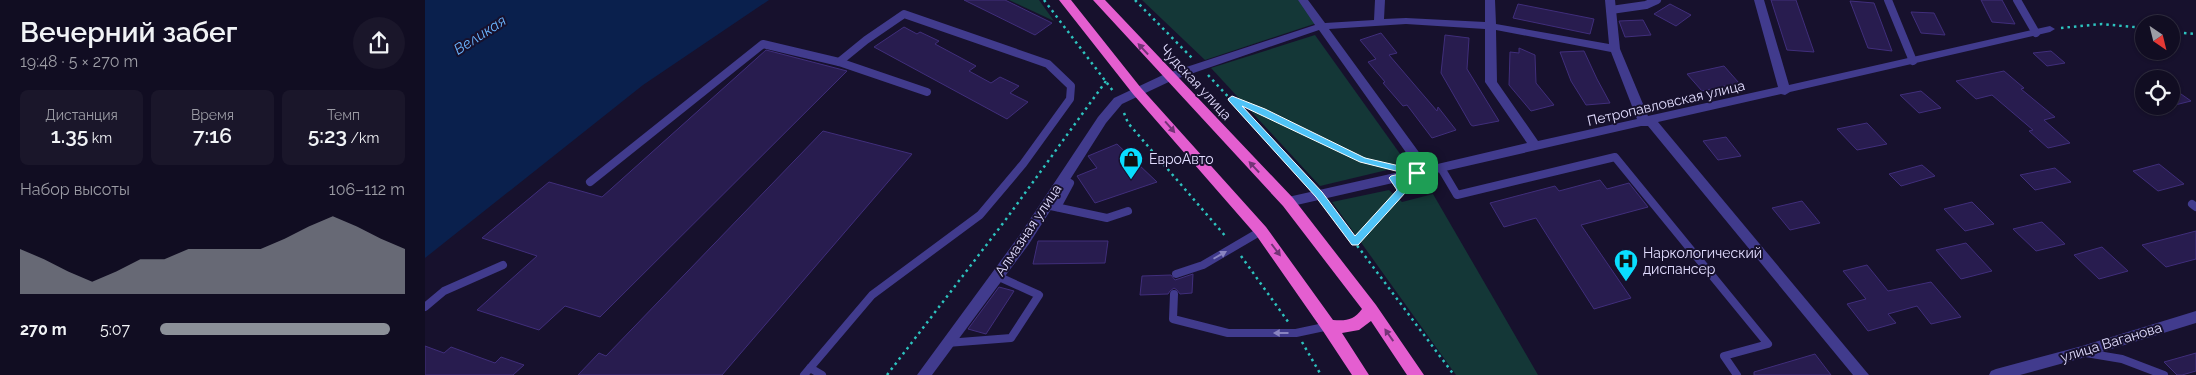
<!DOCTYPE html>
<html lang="ru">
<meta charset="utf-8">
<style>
body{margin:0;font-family:Raleway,sans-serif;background:#1a162a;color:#f1f3f6;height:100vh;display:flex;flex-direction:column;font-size:19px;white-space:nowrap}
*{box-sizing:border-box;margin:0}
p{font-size:16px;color:#9c9ca5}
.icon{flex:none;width:28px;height:28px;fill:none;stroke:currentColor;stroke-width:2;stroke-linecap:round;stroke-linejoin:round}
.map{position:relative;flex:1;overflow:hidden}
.sheet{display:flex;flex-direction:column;background:#110d22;width:425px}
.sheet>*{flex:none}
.needle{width:32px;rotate:145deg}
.controls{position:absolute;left:1710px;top:15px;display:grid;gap:10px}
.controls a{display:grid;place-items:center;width:45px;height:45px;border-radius:50%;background:#110d22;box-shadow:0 1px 4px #0004,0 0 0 1px #302d40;font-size:25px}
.pin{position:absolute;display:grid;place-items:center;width:42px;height:42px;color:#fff;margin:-21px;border-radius:10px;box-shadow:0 2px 8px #0006}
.round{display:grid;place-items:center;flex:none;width:52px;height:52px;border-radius:26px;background:#1a162a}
.overview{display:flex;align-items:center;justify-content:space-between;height:85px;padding:0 20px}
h1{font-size:28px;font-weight:600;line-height:38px}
.stats{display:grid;grid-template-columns:repeat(3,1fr);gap:8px;height:85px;padding:5px 20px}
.stats div{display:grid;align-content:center;border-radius:8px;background:#1a162a;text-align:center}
.stats b{font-size:21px;font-weight:600}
.stats small{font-size:14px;font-weight:400}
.stats p{font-size:14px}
.chart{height:140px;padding:10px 20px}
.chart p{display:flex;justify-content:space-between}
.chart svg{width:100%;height:90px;margin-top:5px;fill:#8c9099;opacity:.7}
ul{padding:0 20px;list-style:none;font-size:16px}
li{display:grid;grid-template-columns:80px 60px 1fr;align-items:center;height:38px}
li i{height:12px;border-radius:6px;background:#8c9099}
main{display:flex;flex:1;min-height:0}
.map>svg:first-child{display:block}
</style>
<main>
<section class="sheet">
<div class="overview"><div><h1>Вечерний забег</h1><p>19:48 · 5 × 270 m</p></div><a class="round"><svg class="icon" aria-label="share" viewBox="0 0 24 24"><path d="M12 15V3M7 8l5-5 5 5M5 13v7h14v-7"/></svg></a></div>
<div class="stats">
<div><p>Дистанция</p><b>1.35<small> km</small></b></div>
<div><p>Время</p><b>7:16</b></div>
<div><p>Темп</p><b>5:23<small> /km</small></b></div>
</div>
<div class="chart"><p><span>Набор высоты</span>106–112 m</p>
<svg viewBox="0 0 160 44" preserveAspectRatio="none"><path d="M0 44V22L10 27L20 33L30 38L40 33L50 27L60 27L70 22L80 22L90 22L100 22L110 17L120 11L130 6L140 11L150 17L160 22V44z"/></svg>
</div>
<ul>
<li><b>270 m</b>5:07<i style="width:94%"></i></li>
</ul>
</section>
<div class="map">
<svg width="1771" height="375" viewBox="0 0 1771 375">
<rect width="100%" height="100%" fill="#17112d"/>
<g fill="#143737">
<path d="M 584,0 L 614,0 L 629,21 Z"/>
<path d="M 717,0 L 875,0 L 892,23 L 780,60 Z"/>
<path d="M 890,35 L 983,165 L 895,186 L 786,68 Z"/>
<path d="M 964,190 L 977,202 L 1008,194 L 1113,375 L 1031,375 L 907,202 Z"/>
</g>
<path fill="#0a204d" d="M 0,0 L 344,0 L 218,85 L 0,258 Z"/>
<g fill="#281c4f" stroke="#402e7b">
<path d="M 539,0 L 580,0 L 627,23 L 610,35 Z"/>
<path d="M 1346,0 L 1371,0 L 1389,52 L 1362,50 Z"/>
<path d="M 1556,0 L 1577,0 L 1590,24 L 1567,22 Z"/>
<path d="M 1425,1 L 1449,3 L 1467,51 L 1443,48 Z"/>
<path d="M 1093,4 L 1169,19 L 1165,34 L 1088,18 Z"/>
<path d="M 1245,4 L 1266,15 L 1251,26 L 1229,14 Z"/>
<path d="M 1486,12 L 1509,13 L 1520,35 L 1496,33 Z"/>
<path d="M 1218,20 L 1226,35 L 1200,37 L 1194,21 Z"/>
<path d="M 479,27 L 492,34 L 495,32 L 514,41 L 510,44 L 551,66 L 544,71 L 566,83 L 575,77 L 594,86 L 585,93 L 603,102 L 582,119 L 449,47 Z"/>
<path d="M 956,33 L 972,53 L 964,55 L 1012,111 L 1013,107 L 1031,130 L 1007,138 L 982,105 L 978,106 L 958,83 L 960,82 L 943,62 L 951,59 L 935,40 Z"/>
<path d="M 1020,35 L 1044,38 L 1042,69 L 1074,121 L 1048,126 L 1046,125 L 1016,73 Z"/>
<path d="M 1094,48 L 1110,55 L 1111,83 L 1129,105 L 1106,111 L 1084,85 L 1085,52 L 1094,53 Z"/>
<path d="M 341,50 L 422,71 L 175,317 L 140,306 L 114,330 L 52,310 L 112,256 L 57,238 L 124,182 L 177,197 Z"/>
<path d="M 1159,51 L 1172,79 L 1185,103 L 1161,105 L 1146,81 L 1135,52 Z"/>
<path d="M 1626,51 L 1640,63 L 1622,66 L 1608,53 Z"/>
<path d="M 1299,66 L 1314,83 L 1277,91 L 1262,74 Z"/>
<path d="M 1579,71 L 1599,88 L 1596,89 L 1630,117 L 1619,120 L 1645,143 L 1623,148 L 1604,131 L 1608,130 L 1567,95 L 1551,99 L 1531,81 Z"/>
<path d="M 1746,87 L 1766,101 L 1746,106 Z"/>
<path d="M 1496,91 L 1516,108 L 1494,113 L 1475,95 Z"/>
<path d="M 1442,123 L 1462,144 L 1432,150 L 1412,129 Z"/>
<path d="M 398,131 L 487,154 L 297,375 L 153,375 L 174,353 L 181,356 Z"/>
<path d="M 1301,137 L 1316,156 L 1293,160 L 1278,141 Z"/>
<path d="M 692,144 L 732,182 L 670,203 L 652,176 L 672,168 L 663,156 Z"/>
<path d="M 1734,164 L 1759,184 L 1733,191 L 1708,171 Z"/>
<path d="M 1497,165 L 1510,176 L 1476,186 L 1464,174 Z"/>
<path d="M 1630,168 L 1646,182 L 1610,190 L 1595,175 Z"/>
<path d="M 1175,180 L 1182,189 L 1204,183 L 1223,207 L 1156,225 L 1206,298 L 1169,309 L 1111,218 L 1079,227 L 1065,203 L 1130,186 L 1134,191 Z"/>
<path d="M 1377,201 L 1395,223 L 1365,230 L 1347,208 Z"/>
<path d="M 1547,202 L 1569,224 L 1540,231 L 1519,209 Z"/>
<path d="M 1617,222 L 1640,244 L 1611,251 L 1588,229 Z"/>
<path d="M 1771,231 L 1771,259 L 1741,267 L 1717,245 Z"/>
<path d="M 613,241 L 683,241 L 680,263 L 608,264 Z"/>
<path d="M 1541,243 L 1567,271 L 1536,279 L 1511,250 Z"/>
<path d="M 1677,247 L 1703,271 L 1674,279 L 1649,255 Z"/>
<path d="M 1442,265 L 1463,291 L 1506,282 L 1536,317 L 1506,324 L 1492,306 L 1463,314 L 1471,323 L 1443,331 L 1422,304 L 1441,299 L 1418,271 Z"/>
<path d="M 768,274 L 767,293 L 755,294 L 752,290 L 749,288 L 745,291 L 743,294 L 715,295 L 717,276 L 746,275 L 750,280 Z"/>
<path d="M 574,287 L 589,291 L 561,334 L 543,329 Z"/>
<path d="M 0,346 L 19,353 L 26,347 L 70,363 L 76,357 L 99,365 L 88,375 L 0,375 Z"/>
<path d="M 1771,353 L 1771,371 L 1757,375 L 1752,375 L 1739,362 Z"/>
<path d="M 1390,354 L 1406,375 L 1329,375 L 1329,372 Z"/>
</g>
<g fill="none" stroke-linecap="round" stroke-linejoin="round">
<g stroke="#2dc3bf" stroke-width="2.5" stroke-dasharray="2.5 4" stroke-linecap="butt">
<path d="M 619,0 L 688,91"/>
<path d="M 710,0 L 767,58"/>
<path d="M 1636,28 L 1677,24 L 1719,28"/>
<path d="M 1746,32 L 1771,34"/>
<path d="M 783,75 L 885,185"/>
<path d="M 808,99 C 860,122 908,151 963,166"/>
<path d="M 699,113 L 703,123 L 802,238"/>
<path d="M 901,204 L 1029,375"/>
<path d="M 930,242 L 977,191 L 975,188"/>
<path d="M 816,256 L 864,323"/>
<path d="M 877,342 L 896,375"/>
<path d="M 462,375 L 582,218 L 681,81"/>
</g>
<g stroke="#413b8d" stroke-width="8">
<path d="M 1463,0 L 1488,61"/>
<path d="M 1592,0 L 1611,33"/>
<path d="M 1186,10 L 1221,5 L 1232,0"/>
<path d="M 1016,168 L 1032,195 L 1190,157 L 1343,344 L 1299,356 L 1312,375"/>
<path d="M 165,182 L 338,44 L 414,62 L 502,92"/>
<path d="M 1767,204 L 1771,207"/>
<path d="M 621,205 L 682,218 L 703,211"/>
<path d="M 632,207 L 645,183"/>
<path d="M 751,274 L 778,265 L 836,231"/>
<path d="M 749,294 L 748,319 L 803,333 L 871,333 L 904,326"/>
<path d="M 0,307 L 19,291 L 78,265"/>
<path d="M 522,343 L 586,338 L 614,295 L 572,276"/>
<path d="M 1661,353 L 1697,359 L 1739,375"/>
<path d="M 385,368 L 397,375"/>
<path d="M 379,375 L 447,295 L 555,215 L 598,164 L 645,99 L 646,86 L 623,64 L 479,14 L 441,40 L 414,62"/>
</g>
<g fill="#413b8d" fill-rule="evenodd">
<path d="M 873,0 L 883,0 L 900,23 L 949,20 L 950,0 L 960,0 L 959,19 L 981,18 L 1060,22 L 1060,0 L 1070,0 L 1071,24 L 1184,44 L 1180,0 L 1190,0 L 1195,49 L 1223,116 L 1353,87 L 1329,0 L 1339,0 L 1364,85 L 1625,26 L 1630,29 L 1625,32 L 1365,92 L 1360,95 L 1356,94 L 1233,122 L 1444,375 L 1428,375 L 1223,126 L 1216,126 L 863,207 L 859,205 L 857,202 L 859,199 L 863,197 L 992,168 L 894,30 L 748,80 L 697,104 L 681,123 L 604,244 L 507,375 L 492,375 L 594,236 L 673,117 L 689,98 L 740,74 L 890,25 ZM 981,24 L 1060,29 L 1060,82 L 1102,143 L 1004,166 L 904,29 ZM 1071,30 L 1186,52 L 1212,119 L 1113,141 L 1072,82 Z"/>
<path d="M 1771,311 L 1771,323 L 1657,358 L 1595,375 L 1564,375 L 1566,371 L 1571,369 L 1657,346 Z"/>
</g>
<path fill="#e45ed0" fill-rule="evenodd" d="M 634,0 L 646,0 L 716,88 L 841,227 L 908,320 C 922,321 929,320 937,309 L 858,206 L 668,0 L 680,0 L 868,198 L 951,305 L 999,375 L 982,375 L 946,321 L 934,330 L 917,333 L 944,375 L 927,375 L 898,331 L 831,235 L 708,94 Z"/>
</g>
<defs><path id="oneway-solid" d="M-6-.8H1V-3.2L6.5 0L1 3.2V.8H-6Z" transform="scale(1.25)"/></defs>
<g fill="#733476">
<use href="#oneway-solid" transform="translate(718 49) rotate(-133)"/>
<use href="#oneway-solid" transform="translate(745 127) rotate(49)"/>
<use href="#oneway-solid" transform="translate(829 167) rotate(-133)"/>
<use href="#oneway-solid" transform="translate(851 250) rotate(53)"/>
<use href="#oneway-solid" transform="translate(964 335) rotate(-125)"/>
</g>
<g fill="#8984c0">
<use href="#oneway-solid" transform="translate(795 255) rotate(-30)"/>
<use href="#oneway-solid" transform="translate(856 333) rotate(180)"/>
</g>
<path fill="#4fc3f7" stroke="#fff" fill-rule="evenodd" d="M 807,96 L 840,109 L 940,158 L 992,170 L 996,173 L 995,175 L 974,180 L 981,191 L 980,193 L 933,245 L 927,245 L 891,197 L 804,101 L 803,99 ZM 817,106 L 935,162 L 979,173 L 966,176 L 964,178 L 972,190 L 930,236 L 897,192 Z"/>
<defs>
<g id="shop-pin" transform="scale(1.25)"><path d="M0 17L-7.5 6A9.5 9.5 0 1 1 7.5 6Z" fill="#09deff" stroke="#17112d"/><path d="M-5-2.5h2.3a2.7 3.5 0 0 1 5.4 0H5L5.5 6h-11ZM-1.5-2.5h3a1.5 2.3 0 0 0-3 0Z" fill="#111"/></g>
<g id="hospital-pin" transform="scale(1.25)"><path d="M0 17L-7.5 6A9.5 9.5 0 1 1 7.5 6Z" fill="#09deff" stroke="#17112d"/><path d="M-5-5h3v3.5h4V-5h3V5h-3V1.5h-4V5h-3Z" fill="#111"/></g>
</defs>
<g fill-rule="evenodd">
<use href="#shop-pin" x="706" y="159"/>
<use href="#hospital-pin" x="1201" y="261"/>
</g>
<g text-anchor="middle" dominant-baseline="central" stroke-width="4" stroke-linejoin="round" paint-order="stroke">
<g font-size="14" fill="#e2ddff" stroke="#17112d">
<text transform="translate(771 82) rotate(47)">Чудская улица</text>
<text transform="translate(1241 103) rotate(-13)">Петропавловская улица</text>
<text transform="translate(603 230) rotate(-56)">Алмазная улица</text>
<text transform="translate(1686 342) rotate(-17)">улица Ваганова</text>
</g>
<g font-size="14" fill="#e2ddff" stroke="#17112d" text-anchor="start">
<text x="724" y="159">ЕвроАвто</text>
<text x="1218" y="253">Наркологический<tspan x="1218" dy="16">диспансер</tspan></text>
</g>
<g font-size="15" font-style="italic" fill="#6bb5ff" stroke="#17112d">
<text transform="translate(55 35) rotate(-33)">Великая</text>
</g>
</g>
</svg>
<div class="controls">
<a><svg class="needle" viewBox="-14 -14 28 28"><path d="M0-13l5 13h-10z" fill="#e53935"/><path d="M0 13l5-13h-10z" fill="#9c9ca5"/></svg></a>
<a><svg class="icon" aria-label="locate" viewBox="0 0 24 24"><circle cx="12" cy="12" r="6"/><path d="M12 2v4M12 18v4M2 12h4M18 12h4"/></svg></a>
</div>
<div class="pin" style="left:992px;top:173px;background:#1e9e55"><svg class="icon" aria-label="arrive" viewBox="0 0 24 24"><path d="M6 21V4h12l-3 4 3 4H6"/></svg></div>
</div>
</main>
